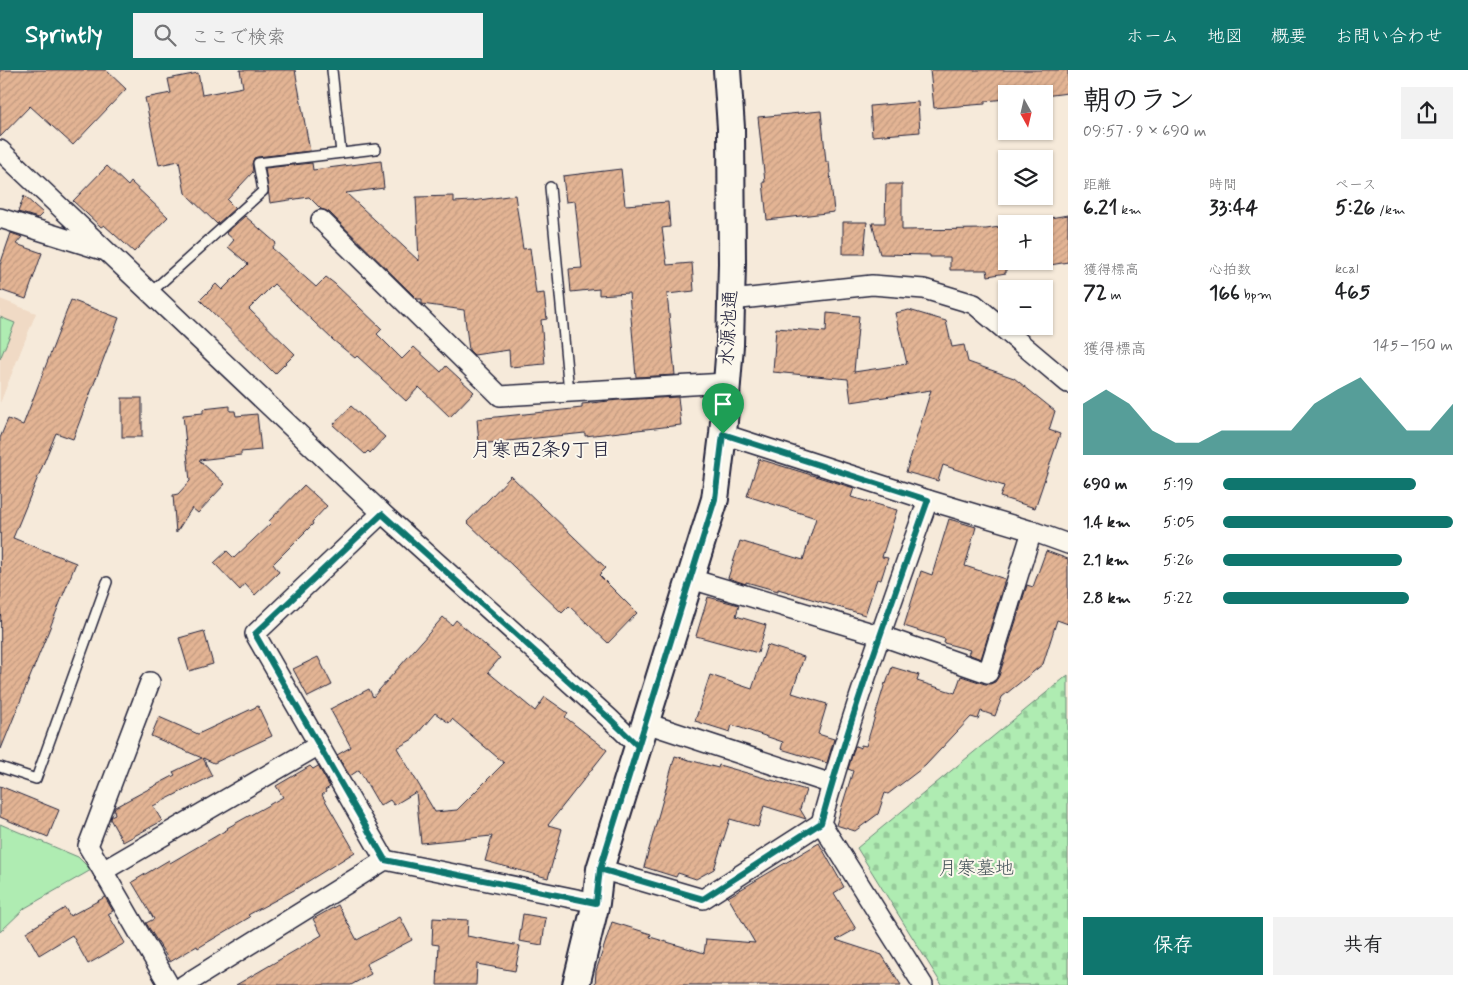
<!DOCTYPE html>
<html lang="ja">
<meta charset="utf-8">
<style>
body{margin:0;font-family:Mynerve,"Klee One",sans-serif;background:#f2f2f2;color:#202124;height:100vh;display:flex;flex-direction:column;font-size:19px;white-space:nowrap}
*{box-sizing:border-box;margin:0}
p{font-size:16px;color:#757577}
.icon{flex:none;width:28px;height:28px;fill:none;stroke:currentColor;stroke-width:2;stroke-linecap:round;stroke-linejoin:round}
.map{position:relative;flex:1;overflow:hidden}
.side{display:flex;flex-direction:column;background:#fff;width:400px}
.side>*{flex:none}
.needle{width:32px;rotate:172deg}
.tools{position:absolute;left:998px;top:15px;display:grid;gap:10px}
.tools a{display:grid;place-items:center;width:55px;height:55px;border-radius:0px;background:#fff;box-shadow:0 1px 4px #0004;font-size:25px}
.pin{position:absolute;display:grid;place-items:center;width:42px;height:42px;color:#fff;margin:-51px -21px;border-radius:50% 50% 50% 0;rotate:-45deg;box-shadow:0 0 5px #0007}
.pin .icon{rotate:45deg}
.round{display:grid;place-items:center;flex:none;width:52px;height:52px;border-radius:0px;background:#f2f2f2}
.head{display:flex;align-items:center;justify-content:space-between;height:85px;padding:0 15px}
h1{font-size:28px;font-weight:700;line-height:38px}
.stats{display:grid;grid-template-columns:repeat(3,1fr);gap:8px;height:85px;padding:5px 15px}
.stats div{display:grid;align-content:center}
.stats b{font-size:21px;font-weight:700}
.stats small{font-size:14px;font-weight:400}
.stats p{font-size:14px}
.chart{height:140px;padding:10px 15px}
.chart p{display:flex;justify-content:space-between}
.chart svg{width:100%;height:90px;margin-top:5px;fill:#0f766e;opacity:.7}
.button{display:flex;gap:10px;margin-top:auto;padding:10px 15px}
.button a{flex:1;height:58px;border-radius:0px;background:#0f766e;color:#fff;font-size:20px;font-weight:700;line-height:58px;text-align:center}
.button a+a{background:#f2f2f2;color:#202124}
ul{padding:0 15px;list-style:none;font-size:16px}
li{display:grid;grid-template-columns:80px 60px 1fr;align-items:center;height:38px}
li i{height:12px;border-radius:6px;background:#0f766e}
header{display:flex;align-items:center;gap:30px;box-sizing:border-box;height:70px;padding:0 25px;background:#0f766e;color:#fff}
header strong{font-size:24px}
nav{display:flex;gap:28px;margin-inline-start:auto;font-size:18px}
.search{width:350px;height:45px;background:#f2f2f2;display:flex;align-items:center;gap:12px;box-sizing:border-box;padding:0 18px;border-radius:0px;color:#757577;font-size:19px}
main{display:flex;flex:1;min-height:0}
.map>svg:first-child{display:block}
</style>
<header>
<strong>Sprintly</strong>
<div class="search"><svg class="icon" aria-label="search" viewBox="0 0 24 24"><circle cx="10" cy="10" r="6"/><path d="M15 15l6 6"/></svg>ここで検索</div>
<nav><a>ホーム</a><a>地図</a><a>概要</a><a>お問い合わせ</a></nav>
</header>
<main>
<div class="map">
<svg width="1068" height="915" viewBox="0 0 1068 915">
<defs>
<pattern id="cemetery-stones" width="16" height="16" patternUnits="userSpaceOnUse" patternTransform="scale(1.25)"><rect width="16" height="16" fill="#afecb2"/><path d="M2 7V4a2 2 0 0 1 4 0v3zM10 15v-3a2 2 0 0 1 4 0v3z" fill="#96ca9a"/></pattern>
<pattern id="building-hatch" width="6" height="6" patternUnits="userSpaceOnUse" patternTransform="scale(1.25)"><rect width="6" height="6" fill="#e3b494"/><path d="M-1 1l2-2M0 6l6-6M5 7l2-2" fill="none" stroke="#c29a80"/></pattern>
</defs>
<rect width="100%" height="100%" fill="#f6eada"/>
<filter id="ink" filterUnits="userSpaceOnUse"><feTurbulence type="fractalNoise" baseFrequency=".02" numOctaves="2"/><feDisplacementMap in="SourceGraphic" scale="10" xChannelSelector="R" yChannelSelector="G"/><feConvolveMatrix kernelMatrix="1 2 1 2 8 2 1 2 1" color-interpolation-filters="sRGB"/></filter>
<g filter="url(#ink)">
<path fill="#f0dac5" d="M 0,229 L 36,243 L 0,333 Z"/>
<path fill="url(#cemetery-stones)" stroke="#688776" d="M 1068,605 L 1068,915 L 942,915 L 857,778 Z"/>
<g fill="#afecb2" stroke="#688776">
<path d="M 0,247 L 15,253 L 0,289 Z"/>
<path d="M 0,754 L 78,787 L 91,800 L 25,838 L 0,862 Z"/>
</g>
<g fill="url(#building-hatch)" stroke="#22223b" fill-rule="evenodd">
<path d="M 0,0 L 106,0 L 126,19 L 73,75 L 30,36 L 0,67 Z"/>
<path d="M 240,0 L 295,0 L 310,81 L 257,87 L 254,88 L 252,94 L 253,102 L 227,130 L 235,138 L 217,154 L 185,123 L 179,91 L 159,95 L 145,28 L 171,23 L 168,9 L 198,3 L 202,25 L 243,17 Z"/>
<path d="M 930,0 L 1068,0 L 1068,23 L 1044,26 L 1044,24 L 1006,24 L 1006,29 L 985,31 L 985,34 L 934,38 Z"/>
<path d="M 918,32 L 920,62 L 872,66 L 870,36 Z"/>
<path d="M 821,41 L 826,92 L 829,92 L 834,142 L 767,150 L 763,112 L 765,112 L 758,47 Z"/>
<path d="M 381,91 L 384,118 L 346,123 L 419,191 L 416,127 L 454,126 L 454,132 L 472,131 L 515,125 L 523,179 L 530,178 L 536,224 L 544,223 L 547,249 L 541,250 L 545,294 L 510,297 L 509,280 L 474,285 L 469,280 L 464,240 L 422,234 L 422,229 L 417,229 L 329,142 L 321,139 L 309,127 L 270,133 L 265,98 L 312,93 L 313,100 Z"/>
<path d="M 107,96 L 128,116 L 131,112 L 168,147 L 134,182 L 104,155 L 101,157 L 73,131 Z"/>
<path d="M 621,99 L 625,135 L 668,132 L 670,157 L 662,158 L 667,195 L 692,193 L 694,221 L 667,224 L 675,305 L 636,307 L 629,223 L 599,225 L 599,219 L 571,222 L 569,199 L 582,198 L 575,131 L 566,132 L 563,106 Z"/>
<path d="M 886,114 L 902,114 L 902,160 L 986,159 L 1006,156 L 1006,203 L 988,206 L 987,200 L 950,200 L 950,187 L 930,187 L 930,185 L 880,184 L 872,153 L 885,153 Z"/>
<path d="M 24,126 L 43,143 L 38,148 L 18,142 Z"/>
<path d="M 1068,145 L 1068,192 L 1044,196 L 1044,149 Z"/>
<path d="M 245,146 L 276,173 L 272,178 L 316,217 L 326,207 L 335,214 L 382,259 L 377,264 L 402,289 L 414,277 L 441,302 L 446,296 L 474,322 L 450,347 L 419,317 L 406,331 L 357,286 L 355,288 L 333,270 L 274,214 L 249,239 L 295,284 L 275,304 L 200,230 L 216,214 L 222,220 L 248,194 L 228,177 L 234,170 L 226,163 Z"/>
<path d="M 843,152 L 867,152 L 864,184 L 843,184 Z"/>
<path d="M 11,163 L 22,167 L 16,174 L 42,183 L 26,229 L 0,220 L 0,195 Z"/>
<path d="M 71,230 L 119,248 L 73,369 L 56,363 L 13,468 L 76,493 L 1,679 L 0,368 L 8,349 L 23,355 Z"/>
<path d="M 909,240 L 946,251 L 952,277 L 964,275 L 968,292 L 1014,308 L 1055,341 L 1049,360 L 1060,364 L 1035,438 L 1000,427 L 1004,416 L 943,395 L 938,411 L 906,402 L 931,320 L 851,332 L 848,309 L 773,302 L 776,258 L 826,262 L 827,243 L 859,246 L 854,302 L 907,294 L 895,243 Z"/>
<path d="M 678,327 L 681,355 L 585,366 L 585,363 L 479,374 L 477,349 L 582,338 L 582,334 L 618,330 Z"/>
<rect x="122" y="328" width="20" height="39"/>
<path d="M 230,336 L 230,341 L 235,341 L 236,346 L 257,344 L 261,380 L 241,382 L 241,385 L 199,390 L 225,414 L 198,443 L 192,438 L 176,463 L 173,425 L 178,424 L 190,411 L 183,345 L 203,343 L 203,339 Z"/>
<path d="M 351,336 L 385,367 L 370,383 L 368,381 L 365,384 L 333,355 Z"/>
<path d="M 759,389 L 854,418 L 851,427 L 897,440 L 882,487 L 888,488 L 881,510 L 877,509 L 865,545 L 778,519 L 778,521 L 746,512 L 746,514 L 728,508 L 740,471 L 803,490 L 816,448 L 747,426 Z"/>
<path d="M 511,406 L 606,498 L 599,505 L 637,543 L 608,573 L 569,536 L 562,543 L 467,452 Z"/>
<path d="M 304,415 L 327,436 L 312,452 L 313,454 L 273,494 L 279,502 L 255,525 L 245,514 L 240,520 L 214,493 L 227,481 L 234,488 L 271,453 L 269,451 Z"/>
<path d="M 949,449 L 976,457 L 965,496 L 1005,509 L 981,589 L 968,584 L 970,580 L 944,573 L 945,569 L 904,556 L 921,501 L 932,505 Z"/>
<path d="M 1046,481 L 1068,489 L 1068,554 L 1057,550 L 1043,594 L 1002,627 L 995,646 L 981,641 L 978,649 L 971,647 L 925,696 L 888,724 L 885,723 L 878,744 L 855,761 L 836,755 L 853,701 L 848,699 L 855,676 L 861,678 L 861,675 L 866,676 L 885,613 L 886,614 L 892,597 L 919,605 L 917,611 L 955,623 L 961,606 L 985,614 L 990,614 L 995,612 L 999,606 L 1027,515 L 1033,517 Z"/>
<path d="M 708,527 L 739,535 L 736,546 L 766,555 L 758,583 L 696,566 Z"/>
<path d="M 443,547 L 452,555 L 456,550 L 500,588 L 488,602 L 535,641 L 545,627 L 568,643 L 565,647 L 607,680 L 548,755 L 562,759 L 548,808 L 485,791 L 492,766 L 421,773 L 416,722 L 394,735 L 390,730 L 380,736 L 359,700 L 350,706 L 337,685 L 351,677 L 330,639 L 369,619 L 373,627 ZM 435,643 L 449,653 L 452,649 L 504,693 L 457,740 L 435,742 L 397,678 L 413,669 Z"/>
<path d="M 204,561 L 213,594 L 189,601 L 179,568 Z"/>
<path d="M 767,575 L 804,587 L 792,623 L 827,634 L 818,664 L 834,669 L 827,693 L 781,679 L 783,672 L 732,655 L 730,662 L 695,651 L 710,605 L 752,619 Z"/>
<path d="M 318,587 L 332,615 L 308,627 L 293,599 Z"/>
<path d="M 258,636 L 272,666 L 214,693 L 203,688 L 212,706 L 153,736 L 162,751 L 123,772 L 110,749 L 111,746 L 115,744 L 114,740 L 115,737 L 175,705 L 173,702 L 202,688 L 151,666 L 159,647 L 198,664 Z"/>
<path d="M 675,686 L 718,698 L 719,695 L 806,720 L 800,739 L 806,749 L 764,736 L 758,757 L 730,749 L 714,799 L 696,809 L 678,803 L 676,807 L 644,797 Z"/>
<path d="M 310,696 L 313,699 L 318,696 L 330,717 L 325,720 L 326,722 L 322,725 L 355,782 L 294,820 L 248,845 L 250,847 L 198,878 L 197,876 L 170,892 L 146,853 L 154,849 L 132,812 L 169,790 L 170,793 L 228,759 L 227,758 L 283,727 L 276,716 Z"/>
<path d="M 0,716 L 59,740 L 48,767 L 0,747 Z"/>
<path d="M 819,773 L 844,817 L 834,823 L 856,859 L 836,870 L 882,885 L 901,915 L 595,915 L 596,901 L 612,852 L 651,864 L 650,867 L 704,883 L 706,869 L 755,873 L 728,827 Z"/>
<path d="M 105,827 L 113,841 L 108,844 L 125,873 L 88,894 L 72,865 L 39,885 L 26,862 L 65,838 L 70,846 Z"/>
<path d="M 338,835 L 357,870 L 400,847 L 412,870 L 366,894 L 371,904 L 351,915 L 236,915 L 322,865 L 313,849 Z"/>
<path d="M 523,844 L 546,848 L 542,875 L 519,871 Z"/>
<path d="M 433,848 L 468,850 L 467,866 L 520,876 L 515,901 L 477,894 L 476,915 L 437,915 L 439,875 L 432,874 Z"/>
</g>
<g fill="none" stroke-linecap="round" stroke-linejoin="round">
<g stroke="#22223b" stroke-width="12">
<g id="lane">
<path d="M 332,0 L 341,83"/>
<path d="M 550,117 L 569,322"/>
<path d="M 150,223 L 263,121 L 258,93 L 376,79"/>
<path d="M 0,697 L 36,709 L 107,512"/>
</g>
</g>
<g stroke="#22223b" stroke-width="22">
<g id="street">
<path d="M 0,80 L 382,443 L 610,649 L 638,676"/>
<path d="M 0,148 L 102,180"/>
<path d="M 321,150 L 500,326 L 726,313"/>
<path d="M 731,230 L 872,215 L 924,219 L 974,234 L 1068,313"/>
<path d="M 723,364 L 928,430 L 1032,461 L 1068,474"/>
<path d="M 382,443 L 255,564 L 385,790"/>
<path d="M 691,509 L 879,565 L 988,603 L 1032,461"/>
<path d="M 646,653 L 832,714"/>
<path d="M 600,799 L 703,829 L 821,753"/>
<path d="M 103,801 L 88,776 L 150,612"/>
<path d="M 169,915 L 103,801 L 319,675"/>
<path d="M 184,915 L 385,790 L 596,833"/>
<path d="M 923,915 L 821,753 C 851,644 890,537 928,430"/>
</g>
</g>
<g stroke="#22223b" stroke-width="30">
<path id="secondary" d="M 576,915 L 596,833 L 600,799 L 715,429 L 723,364 L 730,275 L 732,193 L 731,58 L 727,0"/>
</g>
<use href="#lane" stroke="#fbf7ec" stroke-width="9"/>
<use href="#street" stroke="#fbf7ec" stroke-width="19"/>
<use href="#secondary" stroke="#fbf7ec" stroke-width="26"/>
</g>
</g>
<g fill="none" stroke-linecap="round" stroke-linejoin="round" filter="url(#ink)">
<g stroke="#fff" stroke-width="10">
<path id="route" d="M 723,364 L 715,429 L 600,799 L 596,833 L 385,790 L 255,564 L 382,444 L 610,649 L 638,676 L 600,799 L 703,829 L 821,753 C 851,644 890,537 928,430 L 723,364"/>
</g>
<use href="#route" stroke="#0f766e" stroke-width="6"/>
</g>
<g text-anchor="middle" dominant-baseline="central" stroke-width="4" stroke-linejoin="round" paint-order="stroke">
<g font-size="19" fill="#22223b" stroke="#fbf7ec">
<text transform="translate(729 258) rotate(-87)">水源池通</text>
</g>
<g font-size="19" fill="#455459" stroke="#fbf7ec">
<text x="976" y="798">月寒墓地</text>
</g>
<g font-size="20" fill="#22223b" stroke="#fbf7ec">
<text x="541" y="380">月寒西2条9丁目</text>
</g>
</g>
</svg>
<div class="tools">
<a><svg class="needle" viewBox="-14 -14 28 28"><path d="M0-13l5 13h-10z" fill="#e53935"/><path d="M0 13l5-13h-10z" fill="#757577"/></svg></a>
<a><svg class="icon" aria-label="layers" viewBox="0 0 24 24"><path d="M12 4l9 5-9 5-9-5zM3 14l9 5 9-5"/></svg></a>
<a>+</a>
<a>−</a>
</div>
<div class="pin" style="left:723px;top:364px;background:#1e9e55"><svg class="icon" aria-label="arrive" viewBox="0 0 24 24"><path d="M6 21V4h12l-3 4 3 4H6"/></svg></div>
</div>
<section class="side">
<div class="head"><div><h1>朝のラン</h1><p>09:57 · 9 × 690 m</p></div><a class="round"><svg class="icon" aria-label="share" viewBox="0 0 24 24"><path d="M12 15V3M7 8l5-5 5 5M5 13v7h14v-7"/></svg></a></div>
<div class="stats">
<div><p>距離</p><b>6.21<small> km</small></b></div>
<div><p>時間</p><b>33:44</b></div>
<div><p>ペース</p><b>5:26<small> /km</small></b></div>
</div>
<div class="stats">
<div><p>獲得標高</p><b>72<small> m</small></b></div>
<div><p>心拍数</p><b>166<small> bpm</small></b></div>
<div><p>kcal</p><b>465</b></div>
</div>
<div class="chart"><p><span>獲得標高</span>145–150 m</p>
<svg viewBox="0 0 160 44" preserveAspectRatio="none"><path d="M0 44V19L10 12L20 19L30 32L40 38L50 38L60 32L70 32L80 32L90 32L100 19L110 12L120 6L130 19L140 32L150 32L160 19V44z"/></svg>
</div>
<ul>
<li><b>690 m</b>5:19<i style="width:84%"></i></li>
<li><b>1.4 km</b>5:05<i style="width:100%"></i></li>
<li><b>2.1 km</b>5:26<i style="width:78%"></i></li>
<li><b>2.8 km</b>5:22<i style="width:81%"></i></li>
</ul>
<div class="button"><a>保存</a><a>共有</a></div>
</section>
</main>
